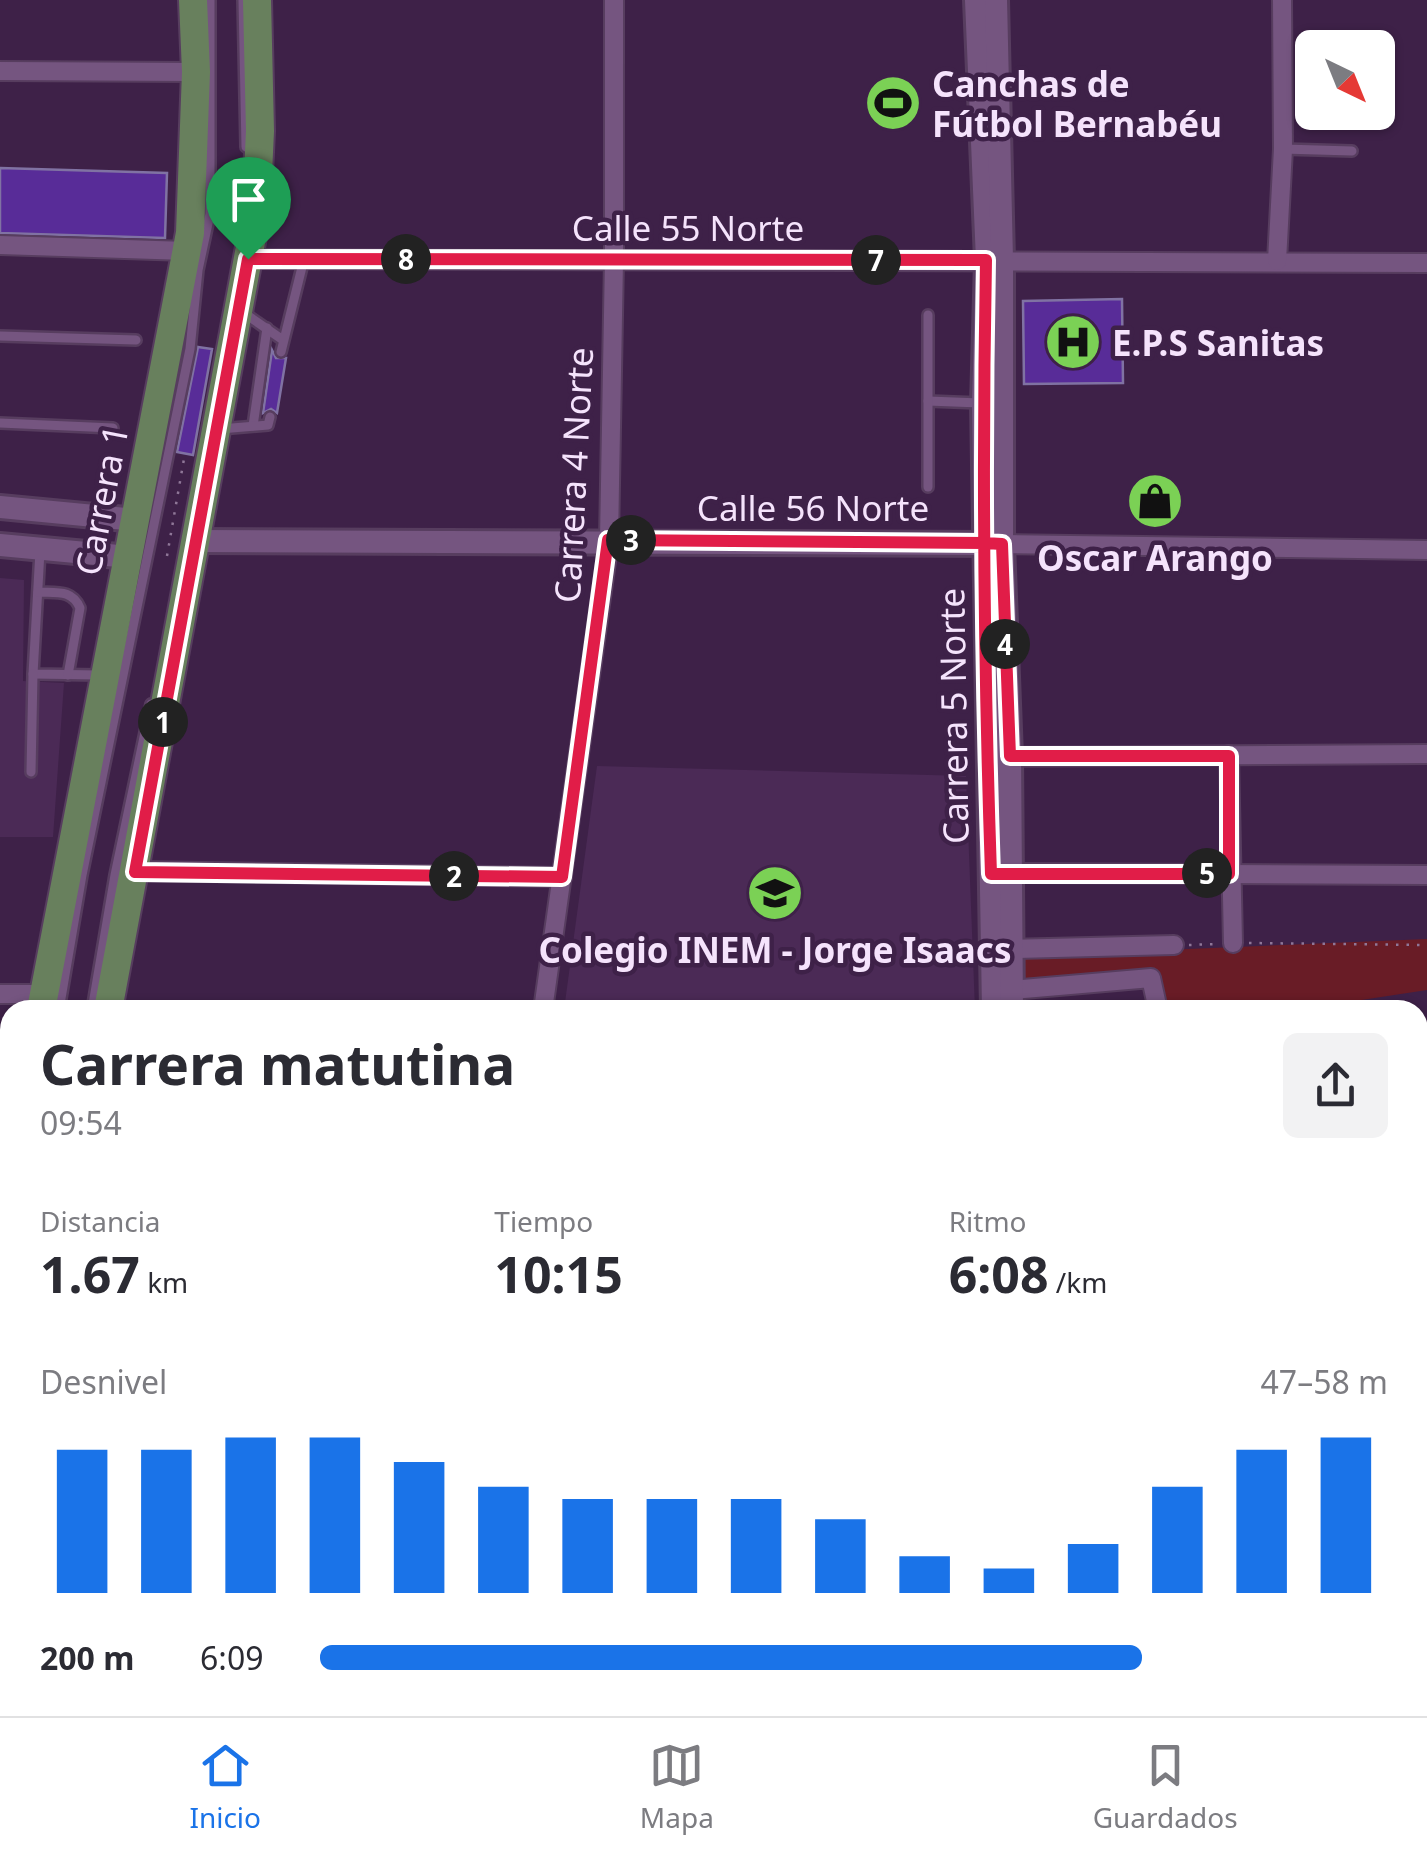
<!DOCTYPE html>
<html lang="es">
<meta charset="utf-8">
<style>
body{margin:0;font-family:"Noto Sans",sans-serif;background:#f2f2f3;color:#2b2b33;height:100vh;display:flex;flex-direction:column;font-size:38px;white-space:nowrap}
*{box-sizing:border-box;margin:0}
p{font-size:32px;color:#7c7c81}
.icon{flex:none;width:55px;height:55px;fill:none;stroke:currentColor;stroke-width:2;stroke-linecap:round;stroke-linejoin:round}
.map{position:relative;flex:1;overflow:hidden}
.sheet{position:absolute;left:0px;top:1000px;width:1428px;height:718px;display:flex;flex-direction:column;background:#fff;border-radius:30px 30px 0 0;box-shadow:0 2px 8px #0004}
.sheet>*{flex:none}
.needle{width:65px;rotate:137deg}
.fabs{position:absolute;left:1295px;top:30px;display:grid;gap:20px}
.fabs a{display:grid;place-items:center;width:100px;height:100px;border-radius:15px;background:#fff;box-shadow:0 2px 8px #0004;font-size:50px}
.pin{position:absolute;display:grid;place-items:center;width:85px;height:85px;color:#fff;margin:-102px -42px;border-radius:50% 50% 50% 0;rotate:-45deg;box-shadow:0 0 10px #0007}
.pin .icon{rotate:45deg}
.km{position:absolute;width:50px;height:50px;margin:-25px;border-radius:50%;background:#222;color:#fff;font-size:28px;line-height:50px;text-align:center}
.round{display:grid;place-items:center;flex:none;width:105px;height:105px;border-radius:15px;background:#f2f2f3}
.summary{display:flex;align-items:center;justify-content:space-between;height:170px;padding:0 40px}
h1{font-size:55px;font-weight:700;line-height:75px}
.figures{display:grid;grid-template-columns:repeat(3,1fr);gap:15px;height:170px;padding:10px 40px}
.figures div{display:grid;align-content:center}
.figures b{font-size:50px;font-weight:700}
.figures small{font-size:28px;font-weight:400}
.figures p{font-size:28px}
.chart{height:280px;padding:20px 40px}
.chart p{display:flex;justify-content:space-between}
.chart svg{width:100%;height:180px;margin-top:10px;stroke:#1a73e8;stroke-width:6}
ul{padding:0 40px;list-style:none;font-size:32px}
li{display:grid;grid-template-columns:160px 120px 1fr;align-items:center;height:75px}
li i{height:25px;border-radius:12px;background:#1a73e8}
.menu{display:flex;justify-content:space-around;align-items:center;height:140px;border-top:2px solid #e1e1e2;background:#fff;font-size:28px;color:#7c7c81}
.menu a{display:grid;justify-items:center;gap:5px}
.menu .active{color:#1a73e8}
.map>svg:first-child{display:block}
</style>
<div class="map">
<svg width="1427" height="1716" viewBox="0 0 1427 1716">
<rect width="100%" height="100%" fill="#3e2148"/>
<g fill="#4b2a56">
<path d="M 0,578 L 24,580 L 23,681 L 64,683 L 53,837 L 0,837 Z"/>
<path d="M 597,766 L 966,776 L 975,1010 L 564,1010 Z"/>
<path d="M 1427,1596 L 1427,1716 L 1339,1716 L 1335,1708 L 1418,1708 L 1418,1600 Z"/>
<path d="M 44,1708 L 548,1708 L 552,1716 L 44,1716 Z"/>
</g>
<path fill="#691c26" d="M 1427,939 L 1427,990 L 1296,1010 L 1158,1010 L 1151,978 L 1022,990 L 1019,956 Z"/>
<g fill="#582c98" stroke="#8072a3" stroke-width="2.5">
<path d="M 0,168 L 167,173 L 165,238 L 0,233 Z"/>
<path d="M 1122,299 L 1123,383 L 1024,384 L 1023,301 Z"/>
<path d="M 198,347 L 212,349 L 193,455 L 177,452 Z"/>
<path d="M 272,350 L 276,358 L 286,358 L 277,413 L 271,409 L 263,413 Z"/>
</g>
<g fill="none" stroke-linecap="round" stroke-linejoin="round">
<g stroke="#573d5f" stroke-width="14">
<g id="service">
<path d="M 243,0 L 246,147"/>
<path d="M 1283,149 L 1352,151"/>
<path d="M 244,313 L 283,340"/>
<path d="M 0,336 L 136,340"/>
<path d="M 281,352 L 304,259"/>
<path d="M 928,401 L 980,403"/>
<path d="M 0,423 L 113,428"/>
<path d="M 253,426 L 267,328"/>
<path d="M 220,429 L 268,425 L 270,417"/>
<path d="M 928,487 L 928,315"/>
<path d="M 40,551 L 33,674 L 99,675"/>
<path d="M 38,592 C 56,593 72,589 80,608 L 68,675"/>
<path d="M 31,772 L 33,674"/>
<path d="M 59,1010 L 82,875 L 190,349 L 198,270 L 210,214 L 210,0"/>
<path d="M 92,1010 L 115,875 L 151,704"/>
<path d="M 0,1333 L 10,1271"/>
<path d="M 61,1708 L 62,1716"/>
<path d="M 513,1708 L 518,1716"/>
<path d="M 13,1716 L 14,1708"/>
<path d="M 554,1716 L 573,1708"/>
</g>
</g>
<g stroke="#573d5f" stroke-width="22">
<g id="minor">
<path d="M 0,71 L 196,72"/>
<path d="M 0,245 L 187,251"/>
<path d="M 248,259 L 1427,263"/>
<path d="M 1277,261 L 1283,149 L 1282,0"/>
<path d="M 1002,544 L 1427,550"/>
<path d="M 1229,755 L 1233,943"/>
<path d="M 998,757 L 1427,754"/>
<path d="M 135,871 L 562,877"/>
<path d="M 1003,873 L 1427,875"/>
<path d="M 1011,949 L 1174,945"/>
<path d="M 1000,991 L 1151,978 L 1158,1010"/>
<path d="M 0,994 L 44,994"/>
<path d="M 543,1010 L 609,540 L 614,259 L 614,0"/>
<path d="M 1418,1316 L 1427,1315"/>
<path d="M 1418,1339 L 1427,1337"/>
<path d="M 1418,1472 L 1427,1468"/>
<path d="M 1418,1595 L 1427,1591"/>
<path d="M 574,1708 L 578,1716"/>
<path d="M 754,1708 L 758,1716"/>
<path d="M 982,1708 L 986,1716"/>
<path d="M 1330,1708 L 1334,1716"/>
<path d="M 935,1716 L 952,1708"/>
<path d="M 1189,1716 L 1205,1708"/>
</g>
</g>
<g stroke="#573d5f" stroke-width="28">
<g id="tertiary">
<path d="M 976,0 L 987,260 L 983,404 L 993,1010"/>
<path d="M 996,0 L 1002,260 L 1002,544 L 1010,756 L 1012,1010"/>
<path d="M 0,507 L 136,520"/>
<path d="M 197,541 L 998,544"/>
<path d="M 0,545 L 129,557"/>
<path d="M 0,1566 L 10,1565"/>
<path d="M 0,1590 L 10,1589"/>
<path d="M 1158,1708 L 1162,1716"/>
</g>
</g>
<g stroke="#573d5f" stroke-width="32">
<g id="primary">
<path d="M 41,1010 L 190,233 L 196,72 L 193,0"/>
<path d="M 108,1010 L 256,215 L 260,131 L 257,0"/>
<path d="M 0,1235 L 10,1171"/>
<path d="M 28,1708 L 28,1716"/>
</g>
</g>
<g stroke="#8f7798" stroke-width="2.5" stroke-dasharray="2.5 8" stroke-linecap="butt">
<path d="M 167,556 L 185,453"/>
<path d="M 1249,943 L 1427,945"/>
<path d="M 1189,945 L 1216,944"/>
</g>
<use href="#service" stroke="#755580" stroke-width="9"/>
<use href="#minor" stroke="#755580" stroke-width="18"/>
<use href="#tertiary" stroke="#755580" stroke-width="22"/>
<use href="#primary" stroke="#68805d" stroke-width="28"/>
</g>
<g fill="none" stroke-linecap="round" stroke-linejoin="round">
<g stroke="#fff" stroke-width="20">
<path id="route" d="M 248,259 L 135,872 L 562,877 L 608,540 L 985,543 L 1002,544 L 1010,756 L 1229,756 L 1229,874 L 991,874 C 984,669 982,464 986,260 L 248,259"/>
</g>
<use href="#route" stroke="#e11d48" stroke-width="12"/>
</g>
<defs>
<g id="stadium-disc" transform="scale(2.875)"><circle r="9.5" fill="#7bd155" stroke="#3e2148"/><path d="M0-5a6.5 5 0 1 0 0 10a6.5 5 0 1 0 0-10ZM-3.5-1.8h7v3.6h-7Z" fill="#111"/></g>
<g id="hospital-disc" transform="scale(2.875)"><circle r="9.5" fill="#7bd155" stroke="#3e2148"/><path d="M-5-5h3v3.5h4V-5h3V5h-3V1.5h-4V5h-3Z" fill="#111"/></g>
<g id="shop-disc" transform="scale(2.875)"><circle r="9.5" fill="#7bd155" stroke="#3e2148"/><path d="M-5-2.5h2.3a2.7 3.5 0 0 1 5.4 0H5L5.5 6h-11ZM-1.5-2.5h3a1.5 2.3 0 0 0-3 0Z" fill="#111"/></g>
<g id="school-disc" transform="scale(2.875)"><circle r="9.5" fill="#7bd155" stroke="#3e2148"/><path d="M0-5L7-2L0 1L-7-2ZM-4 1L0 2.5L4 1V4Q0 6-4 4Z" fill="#111"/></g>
</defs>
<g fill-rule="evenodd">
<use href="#stadium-disc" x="893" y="103"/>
<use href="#hospital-disc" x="1073" y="342"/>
<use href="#shop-disc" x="1155" y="501"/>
<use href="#school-disc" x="775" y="893"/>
</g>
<g text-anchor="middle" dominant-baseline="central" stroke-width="9" stroke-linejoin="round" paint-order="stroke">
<g font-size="35" font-weight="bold" fill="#f5e3fc" stroke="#3e2148" text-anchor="start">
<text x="932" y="83">Canchas de<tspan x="932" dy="40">Fútbol Bernabéu</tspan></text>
<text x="1112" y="342">E.P.S Sanitas</text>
<text x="1155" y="557" text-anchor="middle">Oscar Arango</text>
<text x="775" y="949" text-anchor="middle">Colegio INEM - Jorge Isaacs</text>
</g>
<g font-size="35" fill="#f5e3fc" stroke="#3e2148">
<text x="688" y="227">Calle 55 Norte</text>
<text transform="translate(573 475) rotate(-87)">Carrera 4 Norte</text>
<text transform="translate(101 500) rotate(-79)">Carrera 1</text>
<text x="813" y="507">Calle 56 Norte</text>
<text transform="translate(953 716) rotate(-91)">Carrera 5 Norte</text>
</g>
</g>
</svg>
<div class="fabs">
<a><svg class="needle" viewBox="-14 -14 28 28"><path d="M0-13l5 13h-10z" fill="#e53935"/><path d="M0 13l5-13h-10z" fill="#7c7c81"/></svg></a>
</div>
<div class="pin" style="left:248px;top:259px;background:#1e9e55"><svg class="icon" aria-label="arrive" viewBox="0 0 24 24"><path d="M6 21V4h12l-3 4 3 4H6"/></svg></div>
<b class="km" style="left:163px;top:722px">1</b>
<b class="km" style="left:454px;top:876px">2</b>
<b class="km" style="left:631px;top:540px">3</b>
<b class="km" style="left:1005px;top:644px">4</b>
<b class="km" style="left:1207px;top:873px">5</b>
<b class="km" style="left:876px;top:260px">7</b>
<b class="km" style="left:406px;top:259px">8</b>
<section class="sheet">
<div class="summary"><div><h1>Carrera matutina</h1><p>09:54</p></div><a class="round"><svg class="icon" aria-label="share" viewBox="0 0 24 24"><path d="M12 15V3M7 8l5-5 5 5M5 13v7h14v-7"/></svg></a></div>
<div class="figures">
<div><p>Distancia</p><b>1.67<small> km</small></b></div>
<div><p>Tiempo</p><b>10:15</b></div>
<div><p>Ritmo</p><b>6:08<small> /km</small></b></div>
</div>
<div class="chart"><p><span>Desnivel</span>47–58 m</p>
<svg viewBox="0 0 160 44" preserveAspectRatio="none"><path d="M5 44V9M15 44V9M25 44V6M35 44V6M45 44V12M55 44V18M65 44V21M75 44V21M85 44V21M95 44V26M105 44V35M115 44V38M125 44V32M135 44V18M145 44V9M155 44V6"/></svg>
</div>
<ul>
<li><b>200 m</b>6:09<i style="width:77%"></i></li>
</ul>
</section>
</div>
<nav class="menu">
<a class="active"><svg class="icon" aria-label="home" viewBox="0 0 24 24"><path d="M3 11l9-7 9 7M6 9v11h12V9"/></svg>Inicio</a>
<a><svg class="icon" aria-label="map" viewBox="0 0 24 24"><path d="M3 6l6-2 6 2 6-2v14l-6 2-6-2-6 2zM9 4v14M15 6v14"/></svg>Mapa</a>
<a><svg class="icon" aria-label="saved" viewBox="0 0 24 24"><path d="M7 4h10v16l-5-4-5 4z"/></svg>Guardados</a>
</nav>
